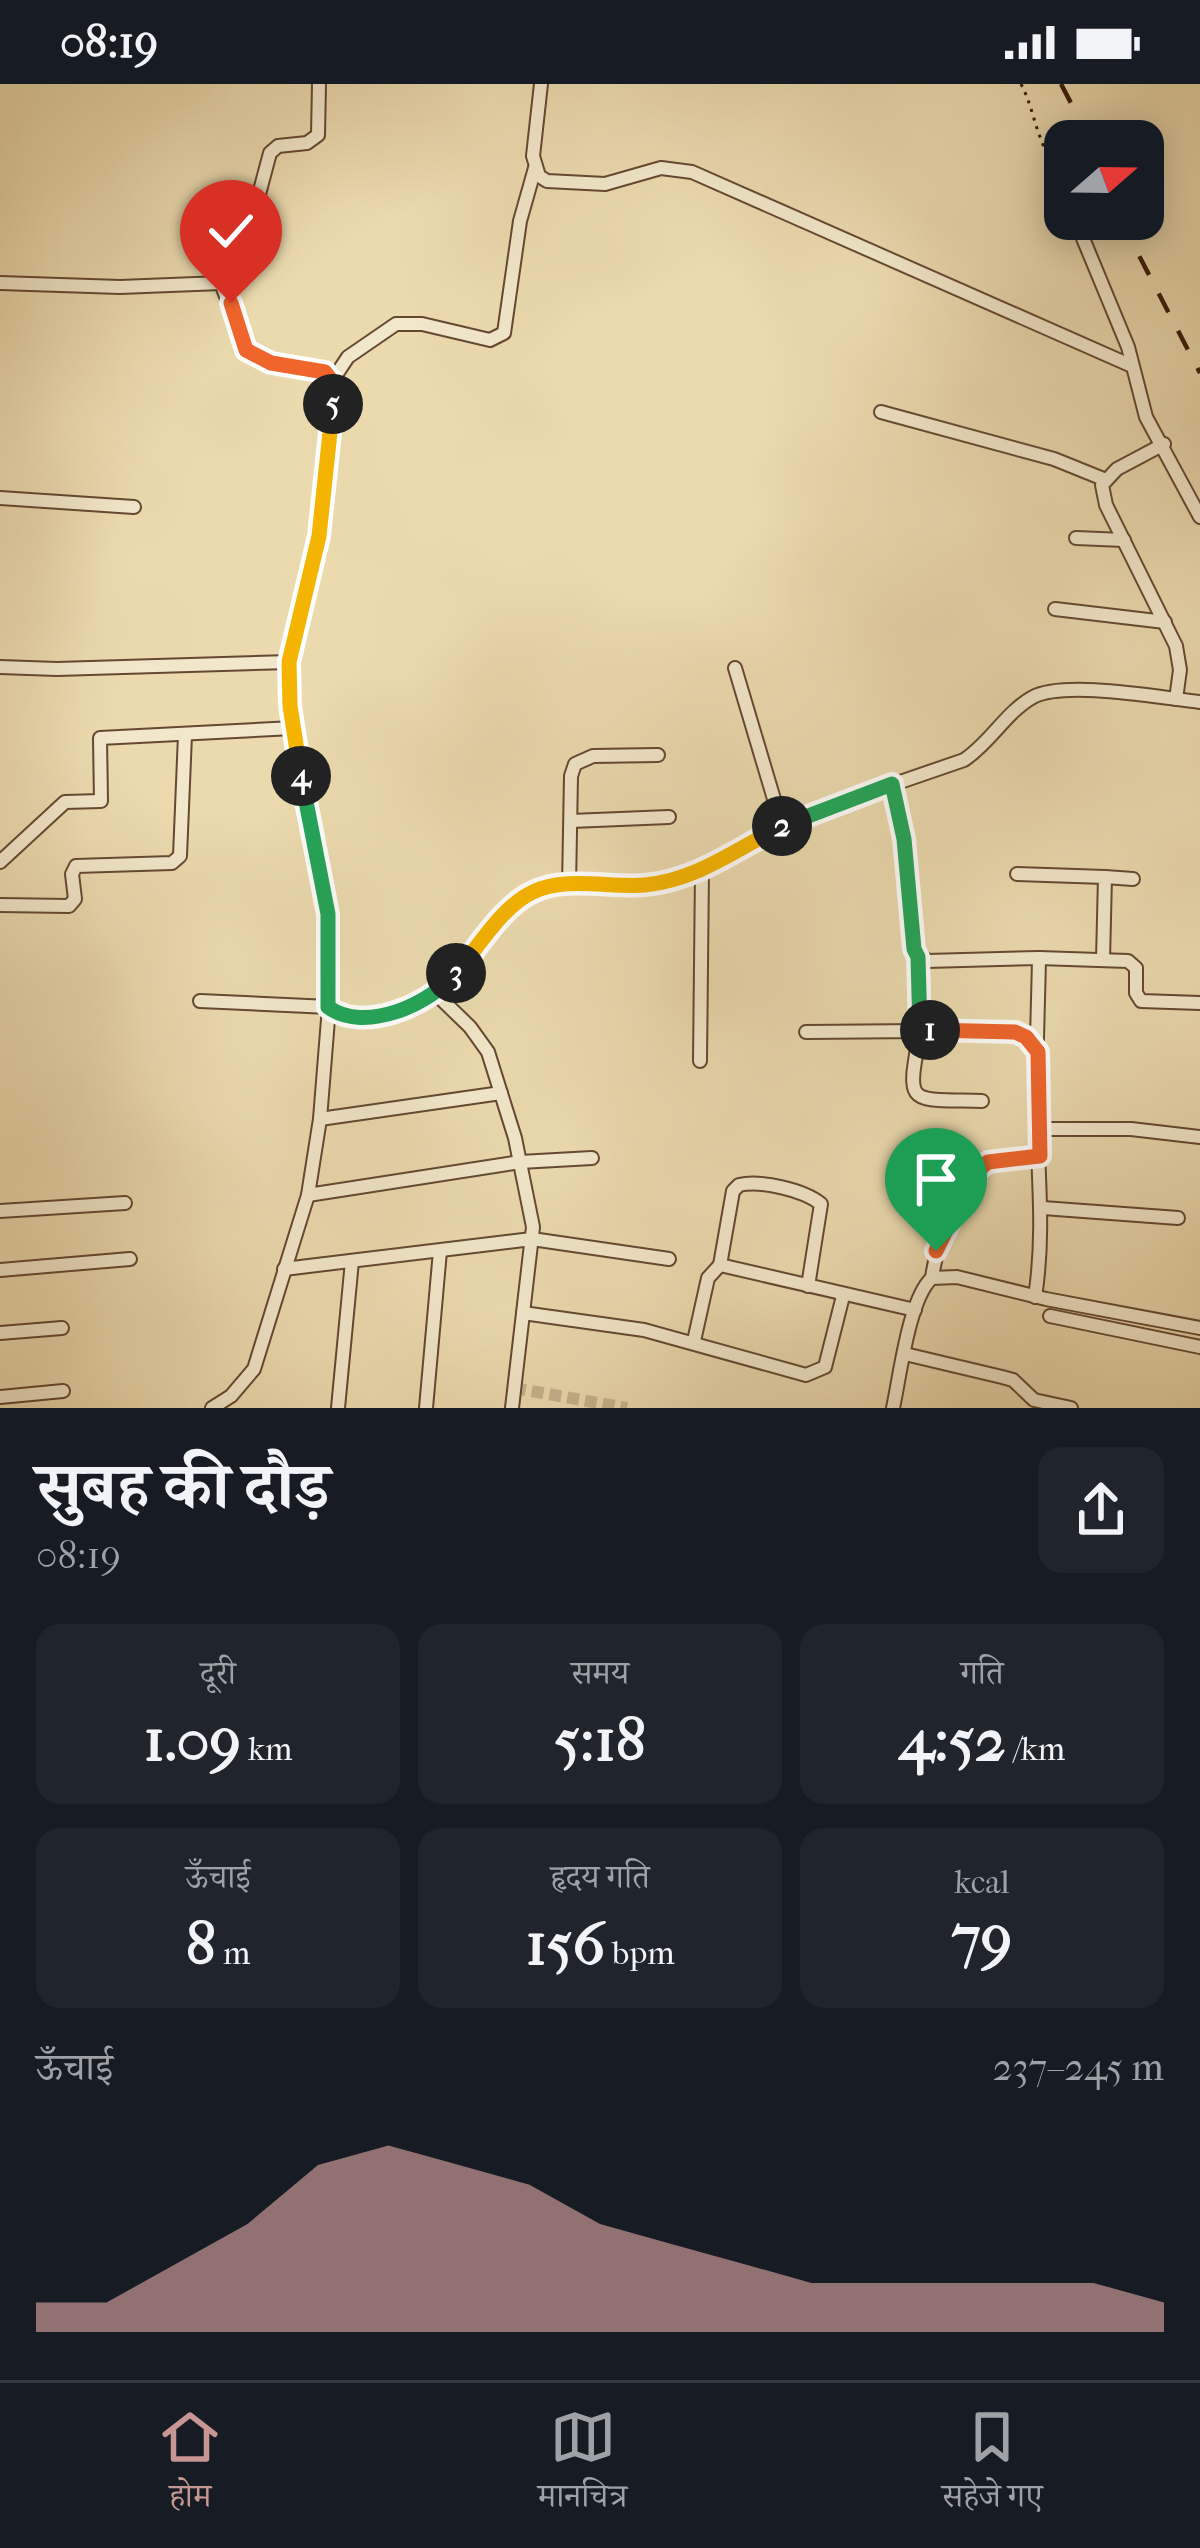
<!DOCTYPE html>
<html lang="hi">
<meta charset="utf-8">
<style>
body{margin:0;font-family:"IM FELL French Canon","Noto Serif Devanagari",serif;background:#20242c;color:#f1f3f6;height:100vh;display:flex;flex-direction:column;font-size:45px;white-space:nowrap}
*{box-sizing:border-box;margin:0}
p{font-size:39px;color:#9ea1a6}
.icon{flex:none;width:66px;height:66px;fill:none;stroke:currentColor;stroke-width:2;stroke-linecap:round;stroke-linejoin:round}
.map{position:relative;height:1324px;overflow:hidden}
.panel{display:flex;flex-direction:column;background:#171b24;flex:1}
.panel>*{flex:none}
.needle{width:78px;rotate:70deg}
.fabs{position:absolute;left:1044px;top:36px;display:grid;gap:24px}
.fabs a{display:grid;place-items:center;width:120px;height:120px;border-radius:24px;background:#171b24;box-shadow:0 6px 30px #0003;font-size:60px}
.pin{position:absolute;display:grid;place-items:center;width:102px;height:102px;color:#fff;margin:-123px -51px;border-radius:50% 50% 50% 0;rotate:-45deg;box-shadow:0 0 12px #0007}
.pin .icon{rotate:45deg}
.km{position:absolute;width:60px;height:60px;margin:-30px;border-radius:50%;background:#222;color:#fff;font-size:33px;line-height:60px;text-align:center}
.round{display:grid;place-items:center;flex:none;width:126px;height:126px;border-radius:24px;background:#20242c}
.summary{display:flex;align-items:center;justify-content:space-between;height:204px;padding:0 36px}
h1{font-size:66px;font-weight:700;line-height:90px}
.metrics{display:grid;grid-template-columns:repeat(3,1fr);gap:18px;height:204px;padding:12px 36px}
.metrics div{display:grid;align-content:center;border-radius:24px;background:#20242c;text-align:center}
.metrics b{font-size:60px;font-weight:700}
.metrics small{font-size:33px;font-weight:400}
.metrics p{font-size:33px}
.chart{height:336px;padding:24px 36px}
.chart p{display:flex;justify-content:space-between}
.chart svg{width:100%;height:216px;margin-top:12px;fill:#c59692;opacity:.7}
.status{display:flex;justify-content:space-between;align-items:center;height:84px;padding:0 60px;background:#171b24;direction:ltr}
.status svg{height:33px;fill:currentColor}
.tab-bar{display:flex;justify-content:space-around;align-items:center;height:168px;border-top:3px solid #363941;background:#171b24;font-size:33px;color:#9ea1a6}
.tab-bar a{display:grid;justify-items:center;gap:6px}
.tab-bar .on{color:#c59692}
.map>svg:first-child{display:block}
</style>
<div class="status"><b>08:19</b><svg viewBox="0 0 49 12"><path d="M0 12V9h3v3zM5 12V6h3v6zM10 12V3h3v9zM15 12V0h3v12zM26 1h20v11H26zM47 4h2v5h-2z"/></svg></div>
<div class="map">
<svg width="1200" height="1324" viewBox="0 0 1200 1324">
<rect width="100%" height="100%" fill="#eadaae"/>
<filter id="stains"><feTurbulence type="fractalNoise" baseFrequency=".00167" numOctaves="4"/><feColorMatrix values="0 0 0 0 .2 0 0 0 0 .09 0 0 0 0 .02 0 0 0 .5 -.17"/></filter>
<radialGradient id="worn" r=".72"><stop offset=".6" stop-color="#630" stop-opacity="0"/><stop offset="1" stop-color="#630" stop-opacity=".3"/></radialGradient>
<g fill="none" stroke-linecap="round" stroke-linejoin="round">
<path stroke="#c6b38d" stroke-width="12" stroke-dasharray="12 6" stroke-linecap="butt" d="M 514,1304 L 627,1324"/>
<g stroke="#644831" stroke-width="16">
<g id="minor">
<path d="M 541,0 L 533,72 L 539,92 L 547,97 L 605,100 L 661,84 L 692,88 L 1132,282"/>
<path d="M 1063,124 L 1065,126"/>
<path d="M 1075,135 L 1128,263 L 1146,333 L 1200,433"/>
<path d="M 0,199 L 120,203 L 221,199"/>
<path d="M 221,199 L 254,129 L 270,69 L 278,62 L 307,59 L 318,51 L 319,0"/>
<path d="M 332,297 L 348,273 L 396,240 L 422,240 L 490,256 L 504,249 L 520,137 L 535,84"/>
<path d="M 881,328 L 1054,375 L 1106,396"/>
<path d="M 1164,360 L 1117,385 L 1102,401 L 1106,421 L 1176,562 L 1180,586 L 1176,615"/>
<path d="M 0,414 L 134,423"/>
<path d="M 1076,454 L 1124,456"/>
<path d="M 1055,525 L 1165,538"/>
<path d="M 0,583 L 57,585 L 289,578"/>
<path d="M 735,584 L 782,742"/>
<path d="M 892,700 L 904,755 L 914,865 L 927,877 L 1039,874 C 1038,930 1035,987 1037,1044 C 1039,1102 1044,1155 1035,1213"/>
<path d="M 571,737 L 669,733"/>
<path d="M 0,778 L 65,718 L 101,717 L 100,654 L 293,644"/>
<path d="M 1017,790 L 1105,793 L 1103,876"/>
<path d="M 1105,793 L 1133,795"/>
<path d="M 569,802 L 571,692 L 575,680 L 593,672 L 658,671"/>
<path d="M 0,821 L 69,822 L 75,815 L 72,790 L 76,782 L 172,779 L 180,772 L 185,651"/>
<path d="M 918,873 L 920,947 L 1015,948 L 1026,953 L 1037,967"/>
<path d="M 1039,874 L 1128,877 L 1136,884 L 1136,909 L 1141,917 L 1200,919"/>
<path d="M 436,910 L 470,943 L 488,968 L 515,1054 L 533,1143 L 512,1324"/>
<path d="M 200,917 L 329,923 L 339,931 L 351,934 L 409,923 L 428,915 L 449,898 L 512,823 L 530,808 L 552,801 L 614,802 L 675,795 L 702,786 L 810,729 L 964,676 C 990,659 1006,628 1033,613 C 1066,596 1161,614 1200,618"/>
<path d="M 806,948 L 920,947 C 907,1023 905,1015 982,1017"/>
<path d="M 700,977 L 702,786"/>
<path d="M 320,1035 L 501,1009"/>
<path d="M 1037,1045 L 1131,1045 L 1200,1053"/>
<path d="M 308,1111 L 520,1078 L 592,1074"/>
<path d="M 1043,1124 L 1178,1134"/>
<path d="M 0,1127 L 125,1119"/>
<path d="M 720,1181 L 733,1107 L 739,1101 C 761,1096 804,1106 821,1120 L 808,1202"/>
<path d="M 284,1185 L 532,1155 L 669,1175"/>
<path d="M 0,1186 L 130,1175"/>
<path d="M 932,1194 C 936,1162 959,1090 992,1077 C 1006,1072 1024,1073 1040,1072"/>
<path d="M 523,1229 L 644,1246 L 806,1291 L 825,1283 L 843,1212"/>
<path d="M 1050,1232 L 1200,1263"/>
<path d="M 0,1249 L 62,1244"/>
<path d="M 694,1257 L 708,1194 L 720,1181 L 915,1226"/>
<path d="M 905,1270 L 1002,1293 L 1013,1296 L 1034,1316 L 1071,1324"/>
<path d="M 0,1313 L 63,1307"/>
<path d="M 212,1324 L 231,1312 L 254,1285 L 308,1111 L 320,1035 L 329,923 L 328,830 L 309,745 L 288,597 L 293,556 L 319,451 L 334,307 L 325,288 L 271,279 L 246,266 L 221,199"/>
<path d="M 338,1324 L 352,1177"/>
<path d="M 426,1324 L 440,1167"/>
<path d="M 893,1324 C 900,1292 909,1214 932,1194 L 957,1193 L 1046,1215 L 1200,1244"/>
</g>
</g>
<path stroke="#381807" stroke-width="3" stroke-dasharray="3 6" stroke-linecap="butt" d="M 1021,0 C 1031,19 1034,39 1042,58 C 1051,84 1061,81 1063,114"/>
<use href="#minor" stroke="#f1e7ca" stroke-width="12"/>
<g stroke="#381807" stroke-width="4.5" stroke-dasharray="21 21" stroke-linecap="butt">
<path d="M 1061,0 L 1091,57"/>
<path d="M 1120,135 L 1200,289"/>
</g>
</g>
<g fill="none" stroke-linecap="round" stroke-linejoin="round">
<g stroke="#fff" stroke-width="24">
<path id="split-1" d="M 930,946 L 1015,948 L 1026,953 L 1038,968 L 1040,1072 L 988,1078 L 974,1089 L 936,1167"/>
</g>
<g stroke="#fff" stroke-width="24">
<path id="split-2" d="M 782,742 L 892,700 L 904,755 L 914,865 L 918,873 L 920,946 L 930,946"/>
</g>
<g stroke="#fff" stroke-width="24">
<path id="split-3" d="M 456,889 C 478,864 502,822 533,808 C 565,792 610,804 645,801 C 697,796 737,765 782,742"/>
</g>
<g stroke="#fff" stroke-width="24">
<path id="split-4" d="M 301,692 L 328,830 L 328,923 C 365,950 430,920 456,889"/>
</g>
<g stroke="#fff" stroke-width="24">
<path id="split-5" d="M 301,692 L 290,622 L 289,578 L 319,452 L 333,320"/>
</g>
<g stroke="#fff" stroke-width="24">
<path id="split-6" d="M 231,219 L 246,266 L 271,279 L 325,288 L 332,297 L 333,320"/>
</g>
<use href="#split-1" stroke="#f0652b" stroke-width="15"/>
<use href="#split-2" stroke="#22a559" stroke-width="15"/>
<use href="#split-3" stroke="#f5b400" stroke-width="15"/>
<use href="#split-4" stroke="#22a559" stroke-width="15"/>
<use href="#split-5" stroke="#f5b400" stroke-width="15"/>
<use href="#split-6" stroke="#f0652b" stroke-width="15"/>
</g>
<rect width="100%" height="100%" filter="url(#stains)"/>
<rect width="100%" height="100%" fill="url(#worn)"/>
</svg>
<div class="fabs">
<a><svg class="needle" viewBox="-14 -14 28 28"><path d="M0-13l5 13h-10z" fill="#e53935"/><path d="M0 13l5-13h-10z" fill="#9ea1a6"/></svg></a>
</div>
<div class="pin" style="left:936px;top:1167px;background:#1e9e55"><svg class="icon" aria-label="arrive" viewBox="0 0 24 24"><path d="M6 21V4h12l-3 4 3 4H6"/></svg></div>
<div class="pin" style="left:231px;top:219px;background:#d93025"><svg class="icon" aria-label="check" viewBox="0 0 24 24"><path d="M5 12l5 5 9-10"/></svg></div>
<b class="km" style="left:930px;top:946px">1</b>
<b class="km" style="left:782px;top:742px">2</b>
<b class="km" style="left:456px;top:889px">3</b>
<b class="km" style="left:301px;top:692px">4</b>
<b class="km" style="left:333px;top:320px">5</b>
</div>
<section class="panel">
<div class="summary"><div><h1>सुबह की दौड़</h1><p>08:19</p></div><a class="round"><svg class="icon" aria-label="share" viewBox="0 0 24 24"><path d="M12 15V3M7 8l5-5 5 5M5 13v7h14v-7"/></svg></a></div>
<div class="metrics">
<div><p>दूरी</p><b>1.09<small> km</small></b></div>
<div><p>समय</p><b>5:18</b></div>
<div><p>गति</p><b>4:52<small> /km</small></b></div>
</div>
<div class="metrics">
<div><p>ऊँचाई</p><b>8<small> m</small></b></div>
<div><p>हृदय गति</p><b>156<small> bpm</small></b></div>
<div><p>kcal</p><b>79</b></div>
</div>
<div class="chart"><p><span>ऊँचाई</span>237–245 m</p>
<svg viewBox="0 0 160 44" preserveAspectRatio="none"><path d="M0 44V38L10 38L20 30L30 22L40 10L50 6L60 10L70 14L80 22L90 26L100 30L110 34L120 34L130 34L140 34L150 34L160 38V44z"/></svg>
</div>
</section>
<nav class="tab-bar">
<a class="on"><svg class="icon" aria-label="home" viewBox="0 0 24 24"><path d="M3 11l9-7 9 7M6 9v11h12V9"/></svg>होम</a>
<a><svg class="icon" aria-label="map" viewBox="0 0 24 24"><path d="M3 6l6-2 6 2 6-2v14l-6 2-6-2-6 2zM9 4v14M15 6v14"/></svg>मानचित्र</a>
<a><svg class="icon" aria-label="saved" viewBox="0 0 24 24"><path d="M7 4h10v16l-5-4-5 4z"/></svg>सहेजे गए</a>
</nav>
